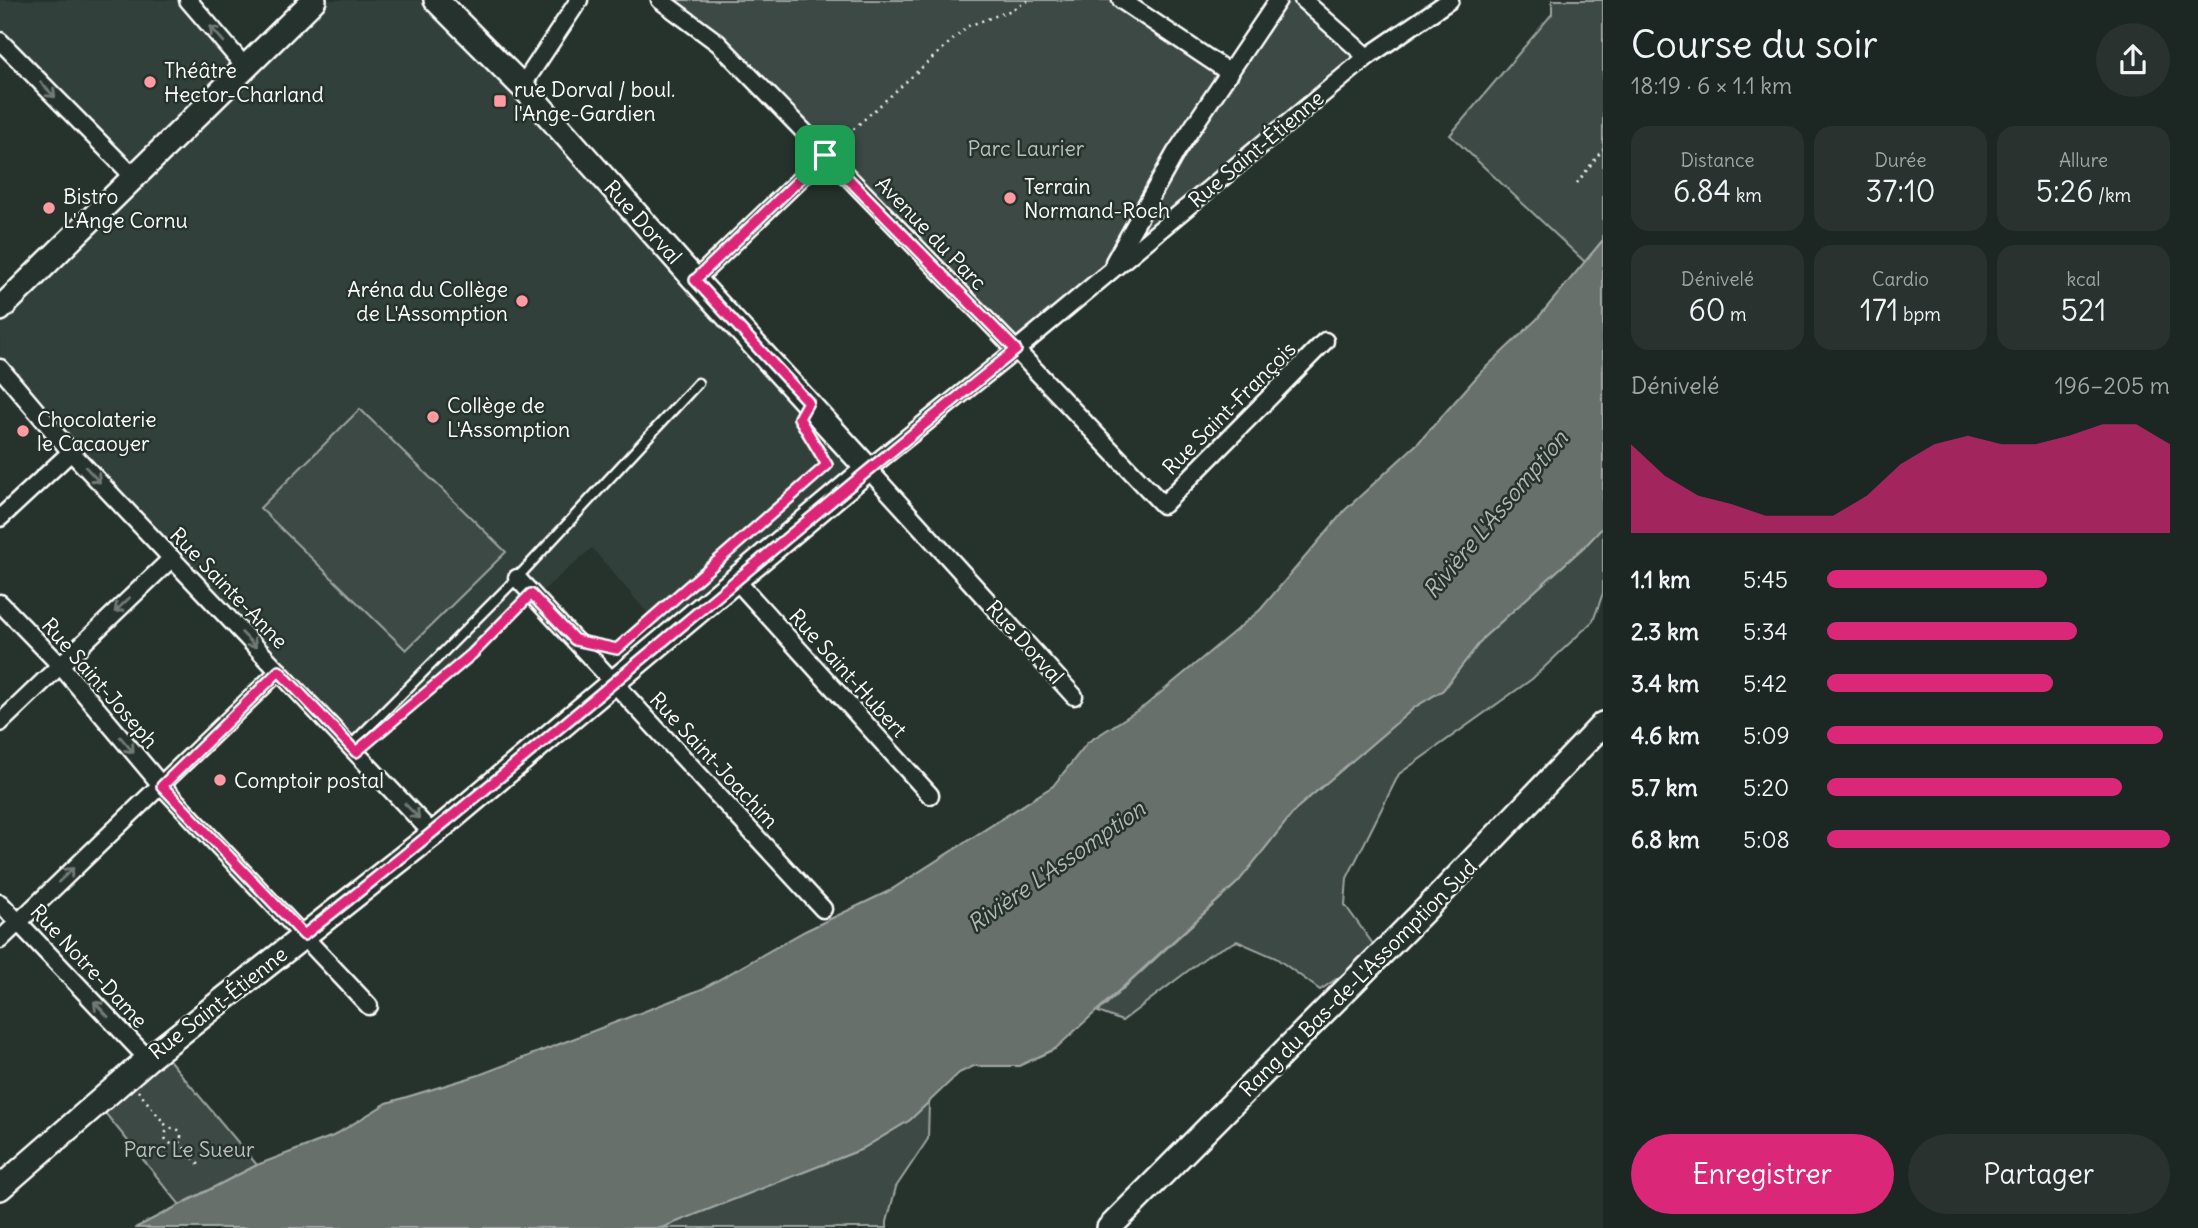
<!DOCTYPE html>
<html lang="fr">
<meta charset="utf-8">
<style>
body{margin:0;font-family:Delius,sans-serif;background:#29322f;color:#f1f3f6;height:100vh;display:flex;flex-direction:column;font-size:26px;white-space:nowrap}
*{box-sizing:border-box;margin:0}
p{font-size:23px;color:#a0a5a5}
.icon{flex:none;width:38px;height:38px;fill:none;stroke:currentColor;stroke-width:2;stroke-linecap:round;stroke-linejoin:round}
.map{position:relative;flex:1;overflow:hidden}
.details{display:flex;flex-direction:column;background:#1c2622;width:595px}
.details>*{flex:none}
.pin{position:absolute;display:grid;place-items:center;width:60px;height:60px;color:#fff;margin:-30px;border-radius:14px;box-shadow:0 4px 10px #0006}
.round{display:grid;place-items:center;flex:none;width:74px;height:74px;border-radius:37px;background:#29322f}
.headline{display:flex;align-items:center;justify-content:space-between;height:119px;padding:0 28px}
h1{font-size:38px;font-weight:600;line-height:52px}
.figures{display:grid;grid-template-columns:repeat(3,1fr);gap:10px;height:119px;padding:7px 28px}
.figures div{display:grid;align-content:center;border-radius:18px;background:#29322f;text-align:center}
.figures b{font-size:30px;font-weight:600}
.figures small{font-size:19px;font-weight:400}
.figures p{font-size:19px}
.chart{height:196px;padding:14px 28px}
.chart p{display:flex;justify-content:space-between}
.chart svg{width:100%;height:126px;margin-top:7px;fill:#db2777;opacity:.7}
.cta{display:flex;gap:14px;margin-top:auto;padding:14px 28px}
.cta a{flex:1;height:80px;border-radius:42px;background:#db2777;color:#fff;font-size:28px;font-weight:600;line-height:80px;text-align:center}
.cta a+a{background:#29322f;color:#f1f3f6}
ul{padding:0 28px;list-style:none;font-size:23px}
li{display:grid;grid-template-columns:112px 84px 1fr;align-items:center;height:52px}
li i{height:18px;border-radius:9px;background:#db2777}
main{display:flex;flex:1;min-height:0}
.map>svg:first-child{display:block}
</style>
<main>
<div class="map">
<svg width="1603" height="1228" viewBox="0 0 1603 1228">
<rect width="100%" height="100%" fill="#26332d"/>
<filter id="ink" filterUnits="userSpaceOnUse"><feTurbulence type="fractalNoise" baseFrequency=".0143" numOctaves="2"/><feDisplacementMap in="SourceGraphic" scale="14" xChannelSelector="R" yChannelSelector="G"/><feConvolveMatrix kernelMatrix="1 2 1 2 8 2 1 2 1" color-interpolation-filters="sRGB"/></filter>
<g filter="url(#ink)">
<path fill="#333f3a" d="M 0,0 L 188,0 L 246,68 L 314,0 L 436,0 L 868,469 L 668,637 L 592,548 L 356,752 L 0,366 L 0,309 L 133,176 L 0,41 Z"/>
<g fill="#3e4944" stroke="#9ea4a2" stroke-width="2">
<path d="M 660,0 L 1121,0 L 1230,73 L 1278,0 L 1303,0 L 1367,57 L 1016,350 L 718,43 Z"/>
<path d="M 1552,0 L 1603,0 L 1603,240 L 1585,262 L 1450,135 L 1552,14 Z"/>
<path d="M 360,409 L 506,552 L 406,650 L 260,508 Z"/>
<path d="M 1603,527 L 1603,593 L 1593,621 L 1532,679 L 1399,774 L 1347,878 L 1345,905 L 1378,951 L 1320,990 L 1276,958 L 1237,941 L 1210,954 L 1122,1021 L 1098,1012 L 1238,882 L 1297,808 L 1415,707 L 1443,690 L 1484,637 L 1587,544 Z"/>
<path d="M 160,1049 L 257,1165 L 180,1205 L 97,1103 Z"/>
<path d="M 929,1102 L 928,1139 L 896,1187 L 887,1222 L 887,1228 L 661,1228 L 860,1150 L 910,1120 Z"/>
</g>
<path fill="#67706c" stroke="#a4a9a7" stroke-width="2" d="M 1603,240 L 1603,527 L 1587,544 L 1484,637 L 1443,690 L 1415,707 L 1297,808 L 1238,882 L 1055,1049 L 1019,1066 L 974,1066 L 959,1073 L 910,1120 L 860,1150 L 661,1228 L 135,1228 L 257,1165 L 333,1136 L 387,1103 L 479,1075 L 702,989 L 805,931 L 889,891 L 1053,786 L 1088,742 L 1146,705 L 1260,610 L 1345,510 L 1419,442 L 1481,372 L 1537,319 Z"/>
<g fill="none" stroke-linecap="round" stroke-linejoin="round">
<g stroke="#fff" stroke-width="13">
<path id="lane" d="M 350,746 L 517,578 L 698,383"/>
</g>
<g stroke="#fff" stroke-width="21">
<g id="street">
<path d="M 188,0 L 246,68"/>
<path d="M 660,0 L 718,43 L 1016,350 L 1163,505 L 1325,341"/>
<path d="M 1121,0 L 1230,73"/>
<path d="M 1303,0 L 1367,57"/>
<path d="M 0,41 L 133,176"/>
<path d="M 522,86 L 579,0"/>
<path d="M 1114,262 L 1176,152 L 1278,0"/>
<path d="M 695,280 L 825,155"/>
<path d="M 0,368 L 71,452 L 433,834"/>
<path d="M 0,518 L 71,452"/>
<path d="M 517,578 L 823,909"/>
<path d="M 735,579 L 930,795"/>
<path d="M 0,603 L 60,665 L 162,786 L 369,1006"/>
<path d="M 1074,696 L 868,469 L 1016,350 L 1367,57 L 1450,0"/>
<path d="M 0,723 L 172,558"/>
<path d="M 0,903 L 148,1059"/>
<path d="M 0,940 L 279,671"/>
</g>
</g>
<g stroke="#fff" stroke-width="28">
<g id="secondary">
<path d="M 0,309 L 314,0"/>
<path d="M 0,1188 L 148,1059 L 433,834 L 868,469 L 695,280 L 522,86 L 436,0"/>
<path d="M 1109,1228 L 1431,904 L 1603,724"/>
</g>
</g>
<g stroke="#fff" stroke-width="2.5" stroke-dasharray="2 5" stroke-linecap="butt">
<path d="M 838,143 L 968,26 L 1009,11 L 1030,0"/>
<path d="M 1577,183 L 1603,149"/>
<path d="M 603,646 L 617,649 L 827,465 L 809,435"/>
<path d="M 396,718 L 472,654 L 520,605"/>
<path d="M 138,1091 L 169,1129"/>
<circle cx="173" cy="1136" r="8"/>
<path d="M 179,1142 L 200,1166"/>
</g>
<use href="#lane" stroke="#26332d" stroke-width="8"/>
<use href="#street" stroke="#26332d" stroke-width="16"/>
<use href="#secondary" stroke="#26332d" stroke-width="23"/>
</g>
<defs><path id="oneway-shaft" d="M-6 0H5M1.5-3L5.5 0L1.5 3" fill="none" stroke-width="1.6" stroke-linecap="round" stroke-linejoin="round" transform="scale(1.75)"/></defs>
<g stroke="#727a76">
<use href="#oneway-shaft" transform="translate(217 34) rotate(-131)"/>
<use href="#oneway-shaft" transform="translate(48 90) rotate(45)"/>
<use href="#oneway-shaft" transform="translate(93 475) rotate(47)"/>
<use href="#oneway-shaft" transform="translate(122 605) rotate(136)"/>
<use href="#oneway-shaft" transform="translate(249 640) rotate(46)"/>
<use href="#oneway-shaft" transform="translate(127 745) rotate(50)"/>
<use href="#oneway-shaft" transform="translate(412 811) rotate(46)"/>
<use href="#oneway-shaft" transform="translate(66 875) rotate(-43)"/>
<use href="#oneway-shaft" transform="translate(101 1009) rotate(-133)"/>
</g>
</g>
<g fill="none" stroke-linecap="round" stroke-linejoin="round" filter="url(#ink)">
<g stroke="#fff" stroke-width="14">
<path id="route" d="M 825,155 L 1016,350 C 776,542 546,745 304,935 L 162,786 L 279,671 L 356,752 L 472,654 L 531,594 L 575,640 L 617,649 L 827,465 L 799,418 L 808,402 L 695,280 Z"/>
</g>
<use href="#route" stroke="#db2777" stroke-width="9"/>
</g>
<g fill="#ff9aa2" stroke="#26332d" stroke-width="2.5">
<circle cx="150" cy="82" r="7"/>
<rect x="493" y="94" width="14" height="14" rx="3.5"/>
<circle cx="1010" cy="198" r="7"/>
<circle cx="49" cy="208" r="7"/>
<circle cx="522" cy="301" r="7"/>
<circle cx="433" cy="417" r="7"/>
<circle cx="23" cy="431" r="7"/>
<circle cx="220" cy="780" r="7"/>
</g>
<g text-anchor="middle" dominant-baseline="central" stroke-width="5" stroke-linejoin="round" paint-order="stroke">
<g font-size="21" fill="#fff" stroke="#26332d" text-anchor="start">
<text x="164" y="70">Théâtre<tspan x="164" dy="24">Hector-Charland</tspan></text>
<text x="514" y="89">rue Dorval / boul.<tspan x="514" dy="24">l'Ange-Gardien</tspan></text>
<text x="1024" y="186">Terrain<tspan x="1024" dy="24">Normand-Roch</tspan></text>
<text x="63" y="196">Bistro<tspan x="63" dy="24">L'Ange Cornu</tspan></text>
<text x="508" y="289" text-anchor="end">Aréna du Collège<tspan x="508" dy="24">de L'Assomption</tspan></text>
<text x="447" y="405">Collège de<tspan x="447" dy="24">L'Assomption</tspan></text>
<text x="37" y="419">Chocolaterie<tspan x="37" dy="24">le Cacaoyer</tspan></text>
<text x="234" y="780">Comptoir postal</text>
</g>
<g font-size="21" fill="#bbbfbe" stroke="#26332d">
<text x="1026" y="148">Parc Laurier</text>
<text x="189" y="1149">Parc Le Sueur</text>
</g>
<g font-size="21" fill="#fff" stroke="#26332d">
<text transform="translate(1256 149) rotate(-40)">Rue Saint-Étienne</text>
<text transform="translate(643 222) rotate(48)">Rue Dorval</text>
<text transform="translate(931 233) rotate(46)">Avenue du Parc</text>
<text transform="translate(1229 408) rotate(-45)">Rue Saint-François</text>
<text transform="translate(229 588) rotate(46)">Rue Sainte-Anne</text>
<text transform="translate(1025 642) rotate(48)">Rue Dorval</text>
<text transform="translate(848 673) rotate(48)">Rue Saint-Hubert</text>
<text transform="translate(100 683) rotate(49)">Rue Saint-Joseph</text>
<text transform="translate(714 760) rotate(47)">Rue Saint-Joachim</text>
<text transform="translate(89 966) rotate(47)">Rue Notre-Dame</text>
<text transform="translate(1358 978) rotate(-45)">Rang du Bas-de-L'Assomption Sud</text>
<text transform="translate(218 1003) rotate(-38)">Rue Saint-Étienne</text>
</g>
<g font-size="23" font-style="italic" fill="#b3b8b6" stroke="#26332d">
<text transform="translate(1495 514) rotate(-50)">Rivière L'Assomption</text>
<text transform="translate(1056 866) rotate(-35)">Rivière L'Assomption</text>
</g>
</g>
</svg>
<div class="pin" style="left:825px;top:155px;background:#1e9e55"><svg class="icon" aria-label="arrive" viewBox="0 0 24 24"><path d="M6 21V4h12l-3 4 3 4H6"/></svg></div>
</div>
<section class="details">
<div class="headline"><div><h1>Course du soir</h1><p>18:19 · 6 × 1.1 km</p></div><a class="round"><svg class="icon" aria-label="share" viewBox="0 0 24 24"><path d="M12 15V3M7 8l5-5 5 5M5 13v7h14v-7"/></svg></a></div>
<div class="figures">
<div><p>Distance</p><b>6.84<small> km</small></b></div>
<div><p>Durée</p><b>37:10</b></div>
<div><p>Allure</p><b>5:26<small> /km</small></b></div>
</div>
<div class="figures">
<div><p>Dénivelé</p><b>60<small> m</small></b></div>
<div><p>Cardio</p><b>171<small> bpm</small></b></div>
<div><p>kcal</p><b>521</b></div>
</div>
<div class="chart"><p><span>Dénivelé</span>196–205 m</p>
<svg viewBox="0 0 160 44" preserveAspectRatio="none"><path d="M0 44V13L10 24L20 31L30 34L40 38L50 38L60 38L70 31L80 20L90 13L100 10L110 13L120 13L130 10L140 6L150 6L160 13V44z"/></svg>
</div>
<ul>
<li><b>1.1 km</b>5:45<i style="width:64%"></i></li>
<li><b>2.3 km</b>5:34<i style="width:73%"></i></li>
<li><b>3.4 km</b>5:42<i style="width:66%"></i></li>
<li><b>4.6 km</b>5:09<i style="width:98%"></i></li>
<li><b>5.7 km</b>5:20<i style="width:86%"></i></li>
<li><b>6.8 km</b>5:08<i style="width:100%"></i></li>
</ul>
<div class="cta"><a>Enregistrer</a><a>Partager</a></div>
</section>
</main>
